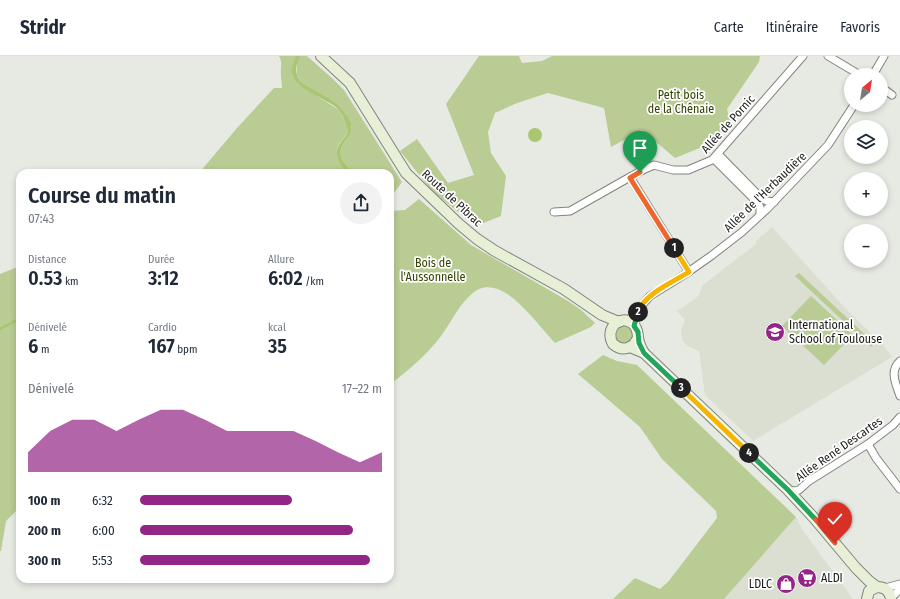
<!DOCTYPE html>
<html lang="fr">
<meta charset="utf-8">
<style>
body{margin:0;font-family:"Fira Sans Condensed",sans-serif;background:#f2f2f3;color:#1f2937;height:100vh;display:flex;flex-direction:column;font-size:15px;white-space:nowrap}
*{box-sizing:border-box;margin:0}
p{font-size:13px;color:#747a83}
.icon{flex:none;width:22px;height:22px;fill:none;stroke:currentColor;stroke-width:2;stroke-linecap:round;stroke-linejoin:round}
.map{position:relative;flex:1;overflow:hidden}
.drawer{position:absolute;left:16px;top:113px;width:378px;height:414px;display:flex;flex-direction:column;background:#fff;border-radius:12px;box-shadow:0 2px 6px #0003}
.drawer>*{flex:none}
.needle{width:26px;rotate:30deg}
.controls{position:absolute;left:844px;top:12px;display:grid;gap:8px}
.controls a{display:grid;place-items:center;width:44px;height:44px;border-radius:50%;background:#fff;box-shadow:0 2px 6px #0003;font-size:20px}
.pin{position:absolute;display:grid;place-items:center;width:34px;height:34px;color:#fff;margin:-41px -17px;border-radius:50% 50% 50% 0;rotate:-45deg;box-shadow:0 0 4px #0007}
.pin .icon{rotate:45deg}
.km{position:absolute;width:20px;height:20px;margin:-10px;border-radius:50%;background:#222;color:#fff;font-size:11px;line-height:20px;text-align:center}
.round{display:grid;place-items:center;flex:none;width:42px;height:42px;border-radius:21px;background:#f2f2f3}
.head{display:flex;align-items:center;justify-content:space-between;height:68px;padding:0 12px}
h1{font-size:22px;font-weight:600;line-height:30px}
.stats{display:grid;grid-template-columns:repeat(3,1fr);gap:6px;height:68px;padding:4px 12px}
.stats div{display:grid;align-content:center}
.stats b{font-size:20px;font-weight:600}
.stats small{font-size:11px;font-weight:400}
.stats p{font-size:11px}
.chart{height:112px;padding:8px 12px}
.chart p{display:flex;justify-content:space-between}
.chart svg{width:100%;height:72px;margin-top:4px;fill:#932586;opacity:.7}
ul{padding:0 12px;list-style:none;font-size:13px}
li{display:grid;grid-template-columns:64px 48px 1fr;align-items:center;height:30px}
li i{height:10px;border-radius:5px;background:#932586}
header{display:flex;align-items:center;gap:24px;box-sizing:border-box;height:56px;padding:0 20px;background:#fff;border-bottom:1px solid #e0e1e3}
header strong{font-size:19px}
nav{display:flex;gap:22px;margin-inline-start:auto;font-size:14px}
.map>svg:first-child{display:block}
</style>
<header>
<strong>Stridr</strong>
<nav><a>Carte</a><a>Itinéraire</a><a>Favoris</a></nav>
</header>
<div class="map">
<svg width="900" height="543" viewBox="0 0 900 543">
<rect width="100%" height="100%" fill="#e7eae3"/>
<g fill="#dadfd1">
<path d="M 772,171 L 845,252 L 883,289 L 892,301 L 753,385 L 705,339 L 699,295 L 687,290 L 682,283 L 681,274 L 685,264 L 677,255 L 695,243 L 698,240 L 703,229 L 756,188 L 756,185 Z"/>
<path d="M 796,461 L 802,473 L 853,543 L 724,543 Z"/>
</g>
<g fill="#b9cc94">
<path d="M 279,0 L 307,0 L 333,23 L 344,34 L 402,126 L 391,141 L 390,141 L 390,117 L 352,117 C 349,111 342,106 341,99 C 339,81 366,79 341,52 C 331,40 313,35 300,25 L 297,19 L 297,7 L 292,18 L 293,22 L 298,28 L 339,54 L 347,68 L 348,75 C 346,80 342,84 339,88 C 333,98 341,109 347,117 L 199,117 L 237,72 L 274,32 L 282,32 C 282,27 281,24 281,19 C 280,12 283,7 279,0 Z"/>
<path d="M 479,0 L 519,0 L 522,7 L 542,5 L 552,0 L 760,0 L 759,6 L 727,53 L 730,65 L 712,87 L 675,102 L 642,74 L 611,91 L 604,52 L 548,37 L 517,47 L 495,57 L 488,76 L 491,97 L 506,120 L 501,160 L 476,170 L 433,136 L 400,95 L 417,83 L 448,127 L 474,119 L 446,48 Z"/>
<path d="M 419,143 L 471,189 L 568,245 L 581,254 L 595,267 L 591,271 L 555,287 C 540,271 519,242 500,234 C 491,230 481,230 474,236 C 459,248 452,265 441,280 C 427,299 408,314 390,329 L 390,173 L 391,155 L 405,154 Z"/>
<path d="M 20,210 L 20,260 L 0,271 L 0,218 Z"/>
<path d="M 799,217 L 874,287 L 871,291 L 795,220 Z"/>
<path d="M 811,240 L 853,279 L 824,309 L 782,270 Z"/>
<path d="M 20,265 L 20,451 L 6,465 L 1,495 L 0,495 L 0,275 Z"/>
<path d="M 620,269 L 629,270 L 634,277 L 632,285 L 623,289 L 616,284 L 614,276 Z"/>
<path d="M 603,299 L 617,305 L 637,309 L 796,461 L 724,543 L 613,543 L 635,522 L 660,533 L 668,526 L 717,462 L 716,455 L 662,403 L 640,371 L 578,318 Z"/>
</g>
<g fill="#abc672">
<path d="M 296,0 L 300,0 C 296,9 294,16 300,25 C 313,35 331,40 341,52 C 366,79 339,81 341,99 C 342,106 349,111 352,117 L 347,117 C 341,110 333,99 339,89 C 342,84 346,81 348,75 C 347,68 343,59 338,53 C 328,43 294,33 292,18 C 291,12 294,6 296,0 Z"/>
<circle cx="535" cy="79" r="7"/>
<path d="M 20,260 L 20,265 L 0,275 L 0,271 Z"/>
</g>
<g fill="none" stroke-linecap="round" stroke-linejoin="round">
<g stroke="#81847d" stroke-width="9">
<g id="minor">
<path d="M 828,0 L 860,19"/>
<path d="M 873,19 L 884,0"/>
<path d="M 881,31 L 892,39"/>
<path d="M 718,98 L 762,143 L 767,145 L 774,146"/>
<path d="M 714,103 L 758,147 L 760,151 L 760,159"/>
<path d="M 554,156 L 570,155 L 630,121"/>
<path d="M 689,216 L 630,121 L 647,112 L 654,109 L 673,114 L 688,114 L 712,104 L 803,0"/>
<path d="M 628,265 L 650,240 L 684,219 L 711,200 L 742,176 L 767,153 L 828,89 L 854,49"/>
<path d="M 900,305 C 889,315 896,328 900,340"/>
<path d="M 868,388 L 876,402 L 900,433"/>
<path d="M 788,434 L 795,435 L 799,434 L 809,425 L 868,388 L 893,369 L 900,361"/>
<path d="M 885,532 L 900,528"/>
<path d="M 891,542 L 900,533"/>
</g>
</g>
<g stroke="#81847d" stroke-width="12">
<g id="secondary">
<path d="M 321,0 L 350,27 L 406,117 L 459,168 L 477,183 L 495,195 L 564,233 L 602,259 L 619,266"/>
<path d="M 638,281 C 634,293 622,296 613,288 C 604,273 620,257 633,268 C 639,273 637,280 639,286 C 640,290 642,294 644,297"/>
<path d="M 630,291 L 644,297 L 788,434 L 814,462 L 856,512 L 869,525 L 877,531"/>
<path d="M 867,543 L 869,535 L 877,531 C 885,531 890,535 891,543"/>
</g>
</g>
<use href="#minor" stroke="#fff" stroke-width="7"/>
<use href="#secondary" stroke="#e7efd6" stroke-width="10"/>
</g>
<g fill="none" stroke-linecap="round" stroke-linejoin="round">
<g stroke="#fff" stroke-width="8">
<path id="split-1" d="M 640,116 L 630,122 L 674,192"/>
</g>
<g stroke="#fff" stroke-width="8">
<path id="split-2" d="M 638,256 C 644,238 673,226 689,216 L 674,192"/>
</g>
<g stroke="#fff" stroke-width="8">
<path id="split-3" d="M 638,256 L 634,270 L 638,276 L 639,287 L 644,297 L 681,332"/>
</g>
<g stroke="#fff" stroke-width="8">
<path id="split-4" d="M 681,332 L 749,397"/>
</g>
<g stroke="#fff" stroke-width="8">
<path id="split-5" d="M 749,397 L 788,434 L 816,464"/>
</g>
<g stroke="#fff" stroke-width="8">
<path id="split-6" d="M 816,464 L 835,487"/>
</g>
<use href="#split-1" stroke="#f0652b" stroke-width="5"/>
<use href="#split-2" stroke="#f5b400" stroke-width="5"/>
<use href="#split-3" stroke="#22a559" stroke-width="5"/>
<use href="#split-4" stroke="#f5b400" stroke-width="5"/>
<use href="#split-5" stroke="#22a559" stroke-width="5"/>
<use href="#split-6" stroke="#f0652b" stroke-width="5"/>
</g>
<defs>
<g id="school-disc" transform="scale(1)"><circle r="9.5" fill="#932586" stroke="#fff"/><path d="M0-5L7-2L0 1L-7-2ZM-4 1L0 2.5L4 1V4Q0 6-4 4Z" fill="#fff"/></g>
<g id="supermarket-disc" transform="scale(1)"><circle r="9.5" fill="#932586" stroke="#fff"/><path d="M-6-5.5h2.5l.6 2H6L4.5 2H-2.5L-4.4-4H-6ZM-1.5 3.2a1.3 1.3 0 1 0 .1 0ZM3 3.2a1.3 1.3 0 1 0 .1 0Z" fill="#fff"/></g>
<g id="shop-disc" transform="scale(1)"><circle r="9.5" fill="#932586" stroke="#fff"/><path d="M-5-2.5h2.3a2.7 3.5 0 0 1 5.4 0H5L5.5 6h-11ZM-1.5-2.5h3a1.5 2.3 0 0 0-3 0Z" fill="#fff"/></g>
</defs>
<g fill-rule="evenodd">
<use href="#school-disc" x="775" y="276"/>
<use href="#supermarket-disc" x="807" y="522"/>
<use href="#shop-disc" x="786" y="528"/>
</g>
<g text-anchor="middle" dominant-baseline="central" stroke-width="3.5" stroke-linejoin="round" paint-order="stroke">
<g font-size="12" fill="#334303" stroke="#fff">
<text x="681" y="39">Petit bois<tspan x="681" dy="14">de la Chênaie</tspan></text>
<text x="433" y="207">Bois de<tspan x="433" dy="14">l'Aussonnelle</tspan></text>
</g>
<g font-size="12" fill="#1b1c19" stroke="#fff">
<text transform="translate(728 68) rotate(-48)">Allée de Pornic</text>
<text transform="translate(765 136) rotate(-44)">Allée de l'Herbaudière</text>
<text transform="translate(452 142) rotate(43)">Route de Pibrac</text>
<text transform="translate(839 393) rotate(-35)">Allée René Descartes</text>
</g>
<g font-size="12" fill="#1b1c19" stroke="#fff" text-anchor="start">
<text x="789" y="269">International<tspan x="789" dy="14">School of Toulouse</tspan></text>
<text x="821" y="522">ALDI</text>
<text x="772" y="528" text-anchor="end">LDLC</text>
</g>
</g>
</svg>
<div class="controls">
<a><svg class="needle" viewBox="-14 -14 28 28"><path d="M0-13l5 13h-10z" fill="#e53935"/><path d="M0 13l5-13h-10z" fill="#747a83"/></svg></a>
<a><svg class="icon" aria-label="layers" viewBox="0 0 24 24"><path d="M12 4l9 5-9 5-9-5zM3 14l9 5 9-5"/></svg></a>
<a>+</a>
<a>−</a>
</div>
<div class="pin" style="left:640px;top:116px;background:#1e9e55"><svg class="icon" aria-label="arrive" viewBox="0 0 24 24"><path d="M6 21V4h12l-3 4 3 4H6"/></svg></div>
<div class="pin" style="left:835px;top:487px;background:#d93025"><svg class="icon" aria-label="check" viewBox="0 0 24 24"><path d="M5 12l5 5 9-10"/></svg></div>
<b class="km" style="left:674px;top:192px">1</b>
<b class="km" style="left:638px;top:256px">2</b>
<b class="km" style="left:681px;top:332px">3</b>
<b class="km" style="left:749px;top:397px">4</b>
<section class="drawer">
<div class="head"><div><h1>Course du matin</h1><p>07:43</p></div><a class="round"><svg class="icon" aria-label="share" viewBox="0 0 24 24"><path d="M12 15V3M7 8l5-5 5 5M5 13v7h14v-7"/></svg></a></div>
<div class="stats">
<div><p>Distance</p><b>0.53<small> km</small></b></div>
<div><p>Durée</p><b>3:12</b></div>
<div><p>Allure</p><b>6:02<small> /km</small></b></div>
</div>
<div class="stats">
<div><p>Dénivelé</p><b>6<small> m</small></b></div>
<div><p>Cardio</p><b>167<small> bpm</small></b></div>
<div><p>kcal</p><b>35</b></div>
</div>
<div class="chart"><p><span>Dénivelé</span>17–22 m</p>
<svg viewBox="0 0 160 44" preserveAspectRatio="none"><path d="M0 44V32L10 19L20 12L30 12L40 19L50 12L60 6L70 6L80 12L90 19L100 19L110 19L120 19L130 25L140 32L150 38L160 32V44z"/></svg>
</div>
<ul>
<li><b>100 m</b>6:32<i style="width:63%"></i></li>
<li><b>200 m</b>6:00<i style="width:88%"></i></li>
<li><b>300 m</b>5:53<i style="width:95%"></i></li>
</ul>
</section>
</div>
